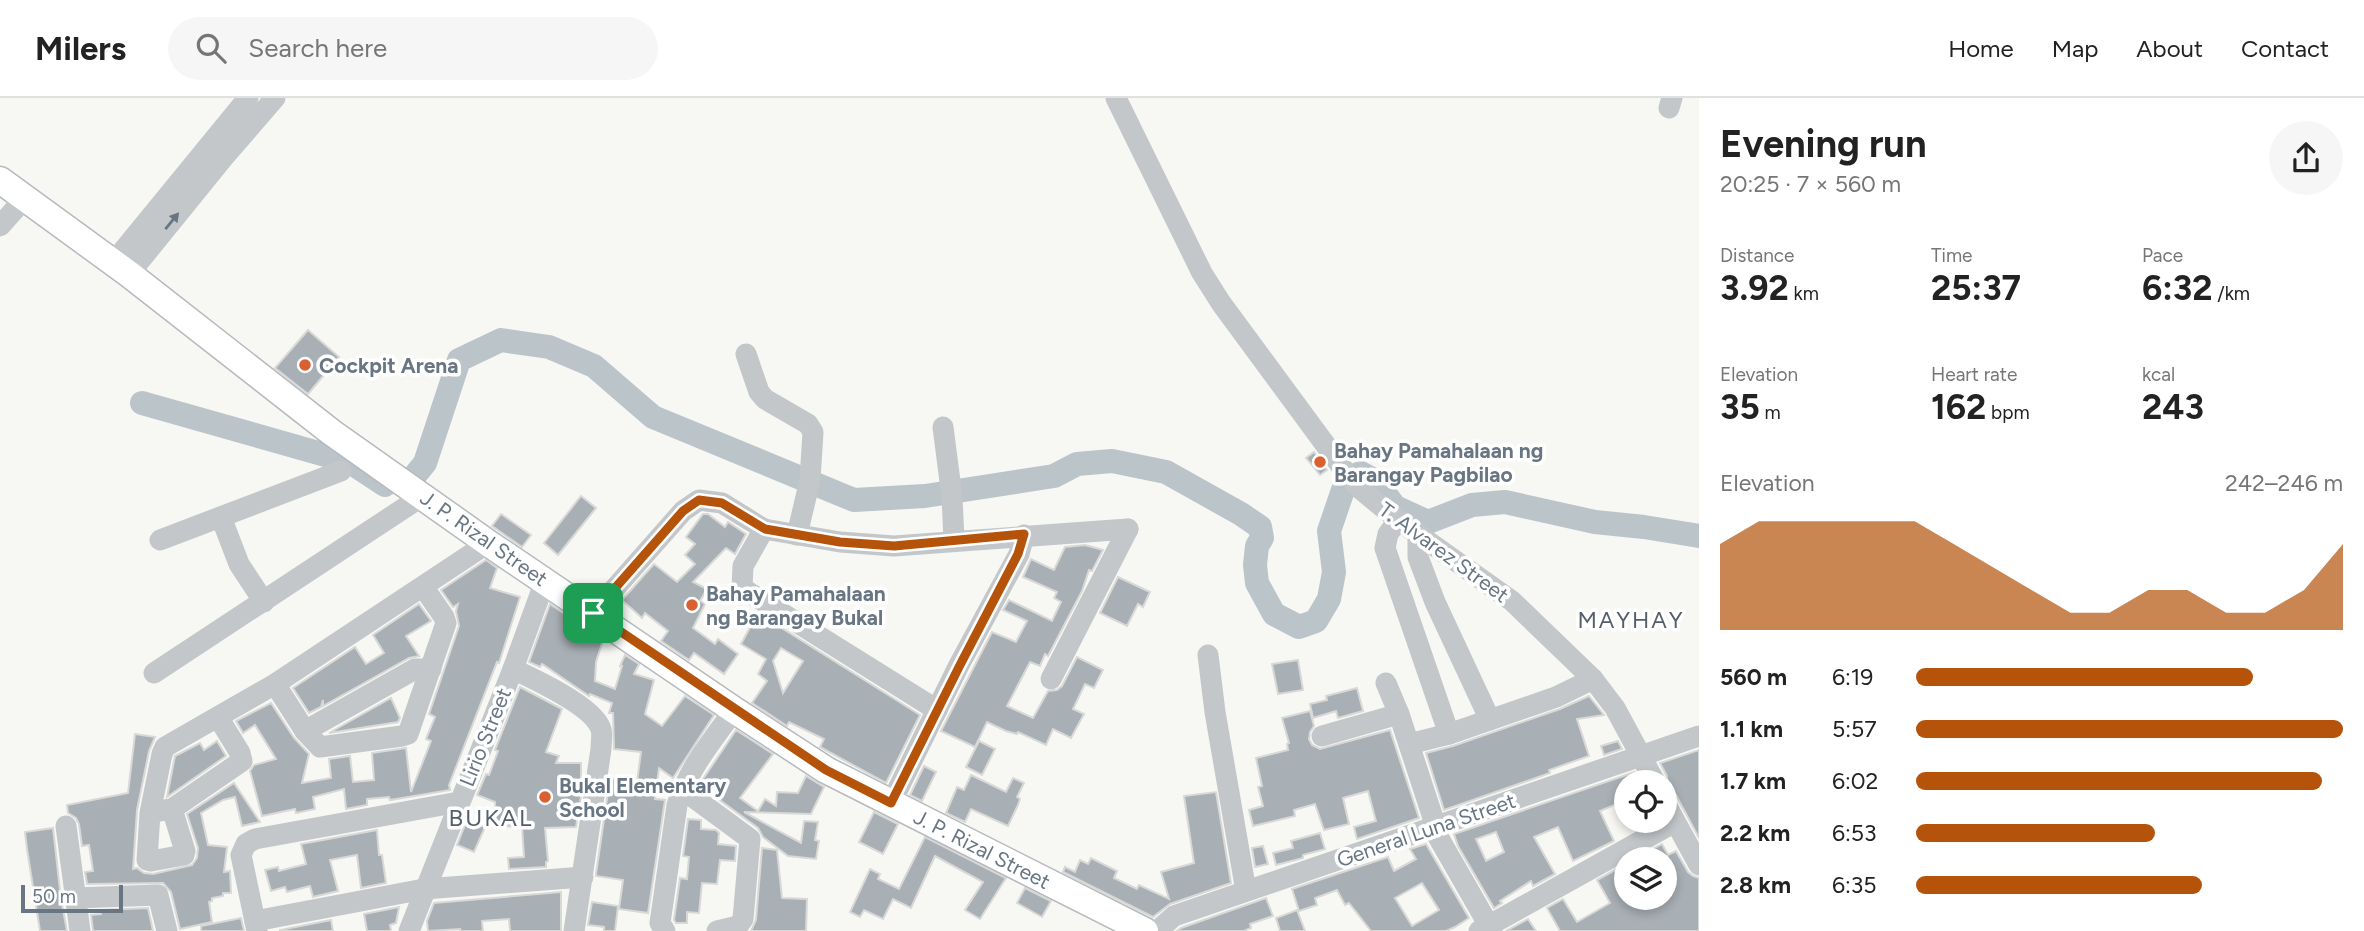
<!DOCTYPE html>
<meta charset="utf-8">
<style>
body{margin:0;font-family:Figtree,sans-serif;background:#f6f6f6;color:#222;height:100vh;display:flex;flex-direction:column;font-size:26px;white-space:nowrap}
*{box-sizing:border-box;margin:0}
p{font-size:23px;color:#767676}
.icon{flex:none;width:38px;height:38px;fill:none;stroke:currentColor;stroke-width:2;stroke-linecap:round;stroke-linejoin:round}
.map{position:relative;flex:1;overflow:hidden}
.side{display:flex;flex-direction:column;background:#fff;width:665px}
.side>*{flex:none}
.tools{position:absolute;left:1614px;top:672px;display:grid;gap:14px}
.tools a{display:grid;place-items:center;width:63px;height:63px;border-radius:50%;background:#fff;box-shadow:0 4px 10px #0003;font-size:35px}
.scale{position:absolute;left:21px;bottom:18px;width:102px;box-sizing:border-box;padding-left:7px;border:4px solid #687684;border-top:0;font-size:19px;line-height:24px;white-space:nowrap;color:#687684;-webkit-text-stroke:5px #fff;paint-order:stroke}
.pin{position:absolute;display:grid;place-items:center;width:60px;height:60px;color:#fff;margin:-30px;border-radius:14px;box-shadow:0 4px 10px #0006}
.round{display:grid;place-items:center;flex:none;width:74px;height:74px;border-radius:37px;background:#f6f6f6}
.headline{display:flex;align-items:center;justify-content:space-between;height:119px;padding:0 21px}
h1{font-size:38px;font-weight:700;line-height:52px}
.figures{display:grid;grid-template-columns:repeat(3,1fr);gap:10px;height:119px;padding:7px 21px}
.figures div{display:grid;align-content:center}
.figures b{font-size:35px;font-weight:700}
.figures small{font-size:19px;font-weight:400}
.figures p{font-size:19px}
.chart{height:196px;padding:14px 21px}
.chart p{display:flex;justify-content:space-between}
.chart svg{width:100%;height:126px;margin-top:7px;fill:#b45309;opacity:.7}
ul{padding:0 21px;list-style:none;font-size:23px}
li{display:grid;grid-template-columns:112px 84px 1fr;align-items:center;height:52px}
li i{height:18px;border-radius:9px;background:#b45309}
header{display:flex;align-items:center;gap:42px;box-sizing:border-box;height:98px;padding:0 35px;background:#fff;border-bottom:2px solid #e0e0e0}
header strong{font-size:33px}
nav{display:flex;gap:38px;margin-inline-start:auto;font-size:24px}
.search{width:490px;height:63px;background:#f6f6f6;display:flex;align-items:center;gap:18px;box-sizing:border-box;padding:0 24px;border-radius:38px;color:#767676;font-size:26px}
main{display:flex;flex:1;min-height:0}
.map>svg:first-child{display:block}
</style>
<header>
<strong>Milers</strong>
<div class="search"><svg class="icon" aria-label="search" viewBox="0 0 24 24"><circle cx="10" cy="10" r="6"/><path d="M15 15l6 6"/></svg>Search here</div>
<nav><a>Home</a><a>Map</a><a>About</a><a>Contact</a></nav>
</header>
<main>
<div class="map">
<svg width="1699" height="833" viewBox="0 0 1699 833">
<rect width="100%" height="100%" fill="#f7f7f4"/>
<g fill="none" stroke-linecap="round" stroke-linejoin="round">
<g stroke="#bbc4c9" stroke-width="24">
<path d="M 142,305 L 350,364 L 385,387"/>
<path d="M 412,381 L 425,365 L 459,262 L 501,242 L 549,249 L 594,268 L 653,319 L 854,402 L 925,398 L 1054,378 L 1077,366 L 1112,363 L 1166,374 L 1241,416 L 1260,429 L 1262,440 L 1257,448 L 1255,467 L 1257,485 L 1274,516 L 1299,529 L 1316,523 L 1329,501 L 1334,474 L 1329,433 L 1343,392 L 1353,378 L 1361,375 L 1376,383 L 1395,409 L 1428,424 L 1472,407 L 1505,404 L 1595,424 L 1644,429 L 1699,438"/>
</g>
</g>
<g fill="#a8afb5" stroke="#d8d9d7" stroke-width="2" fill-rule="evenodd">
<path d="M 308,232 L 339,259 L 308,296 L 275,270 Z"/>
<path d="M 1314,354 L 1327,372 L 1320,377 L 1306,360 Z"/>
<path d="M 581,398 L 596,410 L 558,457 L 544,445 Z"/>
<path d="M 501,416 L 531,437 L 522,449 L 492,428 Z"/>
<path d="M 703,416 L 708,416 L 725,429 L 728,424 L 746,436 L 735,456 L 726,450 L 693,484 L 707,491 L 700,503 L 705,506 L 693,530 L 715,546 L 718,541 L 738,556 L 724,576 L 694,555 L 689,562 L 661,543 L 668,533 L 645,515 L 642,520 L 622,502 L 654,466 L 677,484 L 695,466 L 685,457 L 695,446 L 686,439 Z"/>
<path d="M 1085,447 L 1103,452 L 1092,473 L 1089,472 L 1082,493 L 1048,558 L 1045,556 L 1040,568 L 1030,564 L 1007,608 L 1033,620 L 1048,593 L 1057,592 L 1062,588 L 1077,559 L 1103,572 L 1094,590 L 1085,586 L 1073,611 L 1084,616 L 1071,640 L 1053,631 L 1046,647 L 1018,634 L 1017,636 L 1006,633 L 987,624 L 975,649 L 941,633 L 992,534 L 1016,544 L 1027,523 L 1003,512 L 1009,502 L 1052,523 L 1061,504 L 1054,500 L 1057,494 L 1023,479 L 1031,461 L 1054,472 L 1065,449 Z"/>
<path d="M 486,462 L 497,470 L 490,490 L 520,499 L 499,565 L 497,564 L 449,687 L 450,692 L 390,702 L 389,699 L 367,701 L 367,707 L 346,711 L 344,691 L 313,699 L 315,711 L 296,715 L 295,711 L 262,718 L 250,673 L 254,667 L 276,661 L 255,627 L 243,635 L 236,623 L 271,605 L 294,640 L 309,656 L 302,685 L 331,680 L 329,661 L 350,658 L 353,684 L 374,682 L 372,655 L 406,650 L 411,694 L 431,643 L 426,641 L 435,619 L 429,616 L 459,528 L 456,513 L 458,506 L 453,509 L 441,492 Z"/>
<path d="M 1118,479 L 1150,494 L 1143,509 L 1138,506 L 1127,528 L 1100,515 Z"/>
<path d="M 419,506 L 431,523 L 406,538 L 419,558 L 409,560 L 323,608 L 323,602 L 321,609 L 309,615 L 293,590 L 355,549 L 366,566 L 384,555 L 373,537 Z"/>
<path d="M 550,506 L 582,528 L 579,533 L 603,542 L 596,564 L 595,583 L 615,591 L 622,568 L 620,568 L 625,557 L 639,566 L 634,576 L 654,582 L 645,616 L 662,628 L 685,598 L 714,617 L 673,680 L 659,670 L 655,701 L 665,702 L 648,815 L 619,811 L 623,782 L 596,778 L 596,776 L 610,680 L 637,684 L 641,654 L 614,651 L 613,615 L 609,615 L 612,605 L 590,596 L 589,598 L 542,566 L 540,569 L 529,564 Z"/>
<path d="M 758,515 L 920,617 L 886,685 L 820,649 L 824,641 L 789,624 L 787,628 L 752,605 L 767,583 L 758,576 L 766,561 L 741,546 ZM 781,550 L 803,563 L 783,595 L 773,563 Z"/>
<path d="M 1298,562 L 1303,592 L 1278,596 L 1272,566 Z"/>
<path d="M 520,589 L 562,611 L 546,654 L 559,658 L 556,665 L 581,665 L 581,699 L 576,729 L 545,730 L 548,763 L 546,764 L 546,769 L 509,771 L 508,760 L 524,759 L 522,729 L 496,728 L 495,704 L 477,697 L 486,676 L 489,677 L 498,653 L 495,652 Z"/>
<path d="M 1357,590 L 1363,613 L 1338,620 L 1336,613 L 1313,620 L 1310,606 L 1327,602 L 1326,598 Z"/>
<path d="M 1589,598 L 1604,617 L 1577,621 L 1589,658 L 1549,672 L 1550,675 L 1444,712 L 1426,655 L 1453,648 L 1560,611 Z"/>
<path d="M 391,600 L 400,620 L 398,624 L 329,635 Z"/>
<path d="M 1310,613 L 1314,628 L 1310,634 L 1309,641 L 1312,647 L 1320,651 L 1390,632 L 1419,720 L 1357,741 L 1354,729 L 1376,723 L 1368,693 L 1343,700 L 1349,726 L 1324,732 L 1315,706 L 1294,712 L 1295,718 L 1253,728 L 1249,712 L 1263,708 L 1258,689 L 1262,688 L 1256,660 L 1288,652 L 1287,646 L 1289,645 L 1282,620 Z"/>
<path d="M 736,632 L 773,656 L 740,700 L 758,713 L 765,701 L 776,708 L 777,694 L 798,695 L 806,678 L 824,689 L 811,716 L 744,714 L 801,745 L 804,723 L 818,724 L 815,742 L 819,743 L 816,761 L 788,758 L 763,739 L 758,730 L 699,687 Z"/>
<path d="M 135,636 L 155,639 L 149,653 L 137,712 L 133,771 L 137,770 L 144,775 L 153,776 L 192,767 L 197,760 L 198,750 L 187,716 L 234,685 L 260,724 L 242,728 L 235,699 L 223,702 L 201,715 L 208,747 L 227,749 L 224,774 L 230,773 L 231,795 L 223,795 L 223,798 L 212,800 L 212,803 L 209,804 L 212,824 L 180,831 L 171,794 L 163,785 L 87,786 L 85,774 L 93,773 L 89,747 L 82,748 L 79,726 L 76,720 L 68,715 L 67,707 L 128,695 Z"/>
<path d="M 217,643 L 226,658 L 167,699 L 175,658 L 200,645 L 204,652 Z"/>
<path d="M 979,643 L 995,651 L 982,677 L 966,669 Z"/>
<path d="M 1618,643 L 1622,651 L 1604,657 L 1601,648 Z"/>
<path d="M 1699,652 L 1699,740 L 1676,697 L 1666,690 L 1667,678 L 1660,665 Z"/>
<path d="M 924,668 L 936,674 L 922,703 L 910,697 Z"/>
<path d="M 1635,674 L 1640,684 L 1626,684 L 1626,702 L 1600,713 L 1614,743 L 1573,763 L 1558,729 L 1534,739 L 1555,776 L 1533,788 L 1531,783 L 1500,803 L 1502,805 L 1494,810 L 1458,748 L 1454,736 ZM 1496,734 L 1504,754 L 1486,763 L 1476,741 Z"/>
<path d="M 971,677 L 1006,694 L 1013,680 L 1024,685 L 1017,699 L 1020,701 L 1018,707 L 1008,728 L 971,711 L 965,724 L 946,715 L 957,689 L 964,692 Z"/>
<path d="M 1216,694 L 1231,785 L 1170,806 L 1153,819 L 1063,774 L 1065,769 L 1075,774 L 1080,762 L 1088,766 L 1091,760 L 1117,773 L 1114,780 L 1137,791 L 1139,787 L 1169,801 L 1161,774 L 1194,765 L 1184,698 Z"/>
<path d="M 874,714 L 898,726 L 883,756 L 859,744 Z"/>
<path d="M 688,721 L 701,722 L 701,731 L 716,732 L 719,735 L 718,746 L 736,748 L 735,763 L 720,762 L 717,786 L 702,785 L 699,815 L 687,814 L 687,825 L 676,825 L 674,822 L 680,780 L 687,781 L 689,759 L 683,758 Z"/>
<path d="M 467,722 L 485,729 L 474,754 L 457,747 Z"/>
<path d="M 53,730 L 61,801 L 67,833 L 40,833 L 27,751 L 25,734 Z"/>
<path d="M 377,732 L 379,757 L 382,757 L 386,785 L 361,790 L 357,757 L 330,762 L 338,793 L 313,799 L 310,788 L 287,794 L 285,789 L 271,793 L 265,772 L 278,769 L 279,773 L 306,766 L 301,746 Z"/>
<path d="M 1320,735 L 1325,751 L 1303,757 L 1303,760 L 1276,767 L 1273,755 L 1293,750 L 1291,743 Z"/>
<path d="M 925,739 L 1006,780 L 980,821 L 965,812 L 983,784 L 935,758 L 911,810 L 893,801 L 883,821 L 864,812 L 860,819 L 850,814 L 870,771 L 880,776 L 878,781 L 899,791 Z"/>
<path d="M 1426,746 L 1469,820 L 1455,829 L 1446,833 L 1371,833 L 1349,805 L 1345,807 L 1337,792 L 1315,800 L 1317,807 L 1299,813 L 1292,791 L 1388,759 L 1394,773 L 1416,761 L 1410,751 ZM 1422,785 L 1439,812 L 1412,828 L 1395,800 Z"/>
<path d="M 1662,746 L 1668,757 L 1676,753 L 1688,774 L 1693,778 L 1699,780 L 1699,833 L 1560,833 L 1547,810 L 1563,801 L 1577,824 L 1610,805 L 1597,782 L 1626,766 L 1626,800 L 1664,800 L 1664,761 L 1635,761 Z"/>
<path d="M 1263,748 L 1268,766 L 1255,769 L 1252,750 Z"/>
<path d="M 762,750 L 777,752 L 782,800 L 807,801 L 806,833 L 751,833 L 756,822 Z"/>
<path d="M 1025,790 L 1051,803 L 1042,819 L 1017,805 Z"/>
<path d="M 561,794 L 561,833 L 510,833 L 509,821 L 482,823 L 483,833 L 460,833 L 460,831 L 428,833 L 427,823 L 434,805 Z"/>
<path d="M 1266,800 L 1273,818 L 1250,826 L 1251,830 L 1244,833 L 1177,833 L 1181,830 Z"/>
<path d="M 592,804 L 618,808 L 615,833 L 604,833 L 604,829 L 588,827 Z"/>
<path d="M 399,809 L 396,825 L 390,827 L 391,833 L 367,833 L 364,816 Z"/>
<path d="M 148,810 L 153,833 L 93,833 L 91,817 L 101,816 L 101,812 Z"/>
<path d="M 1297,812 L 1305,833 L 1280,833 L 1276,820 Z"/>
<path d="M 241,820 L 244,833 L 201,833 L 201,828 Z"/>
<path d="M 1528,821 L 1536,833 L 1506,833 Z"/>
<path d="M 331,822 L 333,833 L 280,833 L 280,832 Z"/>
</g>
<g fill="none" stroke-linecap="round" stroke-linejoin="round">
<g stroke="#b6babe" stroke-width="29">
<path id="major" d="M 0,82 L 129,176 L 331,334 L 488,445 L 734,612 L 826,672 L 1145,833"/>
</g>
<g stroke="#c3c7ca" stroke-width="21">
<path d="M 1116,0 L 1202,175 L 1221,205 L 1344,372 L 1359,390 L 1398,422 L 1512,503 L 1593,581 L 1615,610 L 1655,684"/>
<path d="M 1669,10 L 1672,0"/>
<path d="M 0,128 L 25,100"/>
<path d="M 113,165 L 248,0"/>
<path d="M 129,176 L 224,59 L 275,0"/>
<path d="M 746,256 L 759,294 L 765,301 L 808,326 L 813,334 L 810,382 L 797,437"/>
<path d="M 943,329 L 952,399 L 954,442"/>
<path d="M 221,419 L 239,466 L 264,504"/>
<path d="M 1398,422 L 1388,436 L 1385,450 L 1449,636"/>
<path d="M 764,431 L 743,468 L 742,490 L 937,612"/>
<path d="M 1418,437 L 1418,459 L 1435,504 L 1490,622"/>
<path d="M 160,442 L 341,373"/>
<path d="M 593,515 L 683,413 L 699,402 L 722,405 L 764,431 L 840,444 L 894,448 L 1128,431"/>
<path d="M 1208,557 L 1215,614 L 1246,793"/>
<path d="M 513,571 C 534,581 591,607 600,629 C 603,634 601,644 601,651 L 574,833"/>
<path d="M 154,575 L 424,397"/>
<path d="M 1051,581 L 1128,431"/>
<path d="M 1386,585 L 1399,616 L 1436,729"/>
<path d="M 275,586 L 305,633 L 320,649 L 402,638 L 408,636 L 446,525 L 444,519 L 424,490"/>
<path d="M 305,633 L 415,571 L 431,571"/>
<path d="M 1322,638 L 1399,616"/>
<path d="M 1409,646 L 1449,636 L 1556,599 L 1593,581"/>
<path d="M 682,691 L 750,741 L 743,821 L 738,828 L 717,833"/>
<path d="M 1664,703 L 1699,767"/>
<path d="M 891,705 L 959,567 L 1019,456 L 1024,437"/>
<path d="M 172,711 L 185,753 L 184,757 L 151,763 L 147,762 L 150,715 L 162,656 L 165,649 L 275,586 L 488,445"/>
<path d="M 159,713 L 172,711 L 242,663 L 240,655 L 218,619"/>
<path d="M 66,728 L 80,833"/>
<path d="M 1433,730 L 1492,833"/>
<path d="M 74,800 L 158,797 L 167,833"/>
<path d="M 255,823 L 424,791 L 583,779"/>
<path d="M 257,833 L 241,757 L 246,746 L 255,741 L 459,704"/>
<path d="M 409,833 L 513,571 L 545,483"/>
<path d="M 665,833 L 660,825 L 677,707 C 688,671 713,642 734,612"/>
<path d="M 1157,833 L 1174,818 L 1699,638"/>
<path d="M 1479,833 L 1675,724"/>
</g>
<use href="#major" stroke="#fff" stroke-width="26"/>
</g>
<defs><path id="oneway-solid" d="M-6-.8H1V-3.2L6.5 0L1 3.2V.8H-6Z" transform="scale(1.75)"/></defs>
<use fill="#687684" href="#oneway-solid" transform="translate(172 123) rotate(-51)"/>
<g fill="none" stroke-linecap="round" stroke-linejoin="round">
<g stroke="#fff" stroke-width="14">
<path id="route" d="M 699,402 L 722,405 L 765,431 L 840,444 L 894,448 L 1024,436 L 1018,456 L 960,567 L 891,705 L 826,672 L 593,515 L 683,413 Z"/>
</g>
<use href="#route" stroke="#b45309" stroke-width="9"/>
</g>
<g fill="#da6031" stroke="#fff" stroke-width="2.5">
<circle cx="305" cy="267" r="7"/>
<circle cx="1320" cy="364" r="7"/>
<circle cx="692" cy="507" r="7"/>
<circle cx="545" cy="699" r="7"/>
</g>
<g text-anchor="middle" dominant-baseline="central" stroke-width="7" stroke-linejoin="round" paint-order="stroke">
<g font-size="21" font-weight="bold" fill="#687684" stroke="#fff" text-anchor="start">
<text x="319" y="267">Cockpit Arena</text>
<text x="1334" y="352">Bahay Pamahalaan ng<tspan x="1334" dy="24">Barangay Pagbilao</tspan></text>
<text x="706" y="495">Bahay Pamahalaan<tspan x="706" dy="24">ng Barangay Bukal</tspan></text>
<text x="559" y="687">Bukal Elementary<tspan x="559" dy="24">School</tspan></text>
</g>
<g font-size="21" fill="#687684" stroke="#fff">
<text transform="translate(484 440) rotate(35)">J. P. Rizal Street</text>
<text transform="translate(1444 454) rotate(36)">T. Alvarez Street</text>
<text transform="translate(485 639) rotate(-68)">Lirio Street</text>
<text transform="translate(1426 732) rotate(-19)">General Luna Street</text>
<text transform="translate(982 751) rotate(27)">J. P. Rizal Street</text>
</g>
<g font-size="23" letter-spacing="2" fill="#555f69" stroke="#fff">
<text x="1631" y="522">MAYHAY</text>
</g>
<g font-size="24" letter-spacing="2" fill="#555f69" stroke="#fff">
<text x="491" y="719">BUKAL</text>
</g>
</g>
</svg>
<div class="tools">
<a><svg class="icon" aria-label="locate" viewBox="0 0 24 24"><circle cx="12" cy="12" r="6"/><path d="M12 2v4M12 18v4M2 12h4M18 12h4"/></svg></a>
<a><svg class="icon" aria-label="layers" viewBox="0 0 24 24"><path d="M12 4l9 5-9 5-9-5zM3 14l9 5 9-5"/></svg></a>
</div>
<div class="scale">50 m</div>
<div class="pin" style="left:593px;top:515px;background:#1e9e55"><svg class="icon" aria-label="arrive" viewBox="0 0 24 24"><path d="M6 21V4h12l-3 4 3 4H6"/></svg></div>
</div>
<section class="side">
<div class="headline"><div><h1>Evening run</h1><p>20:25 · 7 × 560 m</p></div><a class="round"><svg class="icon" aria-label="share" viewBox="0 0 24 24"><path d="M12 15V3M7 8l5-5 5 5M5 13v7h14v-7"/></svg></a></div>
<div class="figures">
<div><p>Distance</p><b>3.92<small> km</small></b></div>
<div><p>Time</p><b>25:37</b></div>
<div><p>Pace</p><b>6:32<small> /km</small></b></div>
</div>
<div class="figures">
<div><p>Elevation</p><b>35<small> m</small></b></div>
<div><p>Heart rate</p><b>162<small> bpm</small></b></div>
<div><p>kcal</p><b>243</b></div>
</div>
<div class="chart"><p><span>Elevation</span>242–246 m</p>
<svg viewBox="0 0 160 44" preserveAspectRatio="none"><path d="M0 44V14L10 6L20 6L30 6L40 6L50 6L60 14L70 22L80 30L90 38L100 38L110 30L120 30L130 38L140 38L150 30L160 14V44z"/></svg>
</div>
<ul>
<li><b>560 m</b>6:19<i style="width:79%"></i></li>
<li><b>1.1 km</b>5:57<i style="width:100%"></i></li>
<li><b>1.7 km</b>6:02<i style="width:95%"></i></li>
<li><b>2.2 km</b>6:53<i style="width:56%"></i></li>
<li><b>2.8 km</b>6:35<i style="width:67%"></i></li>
</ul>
</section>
</main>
